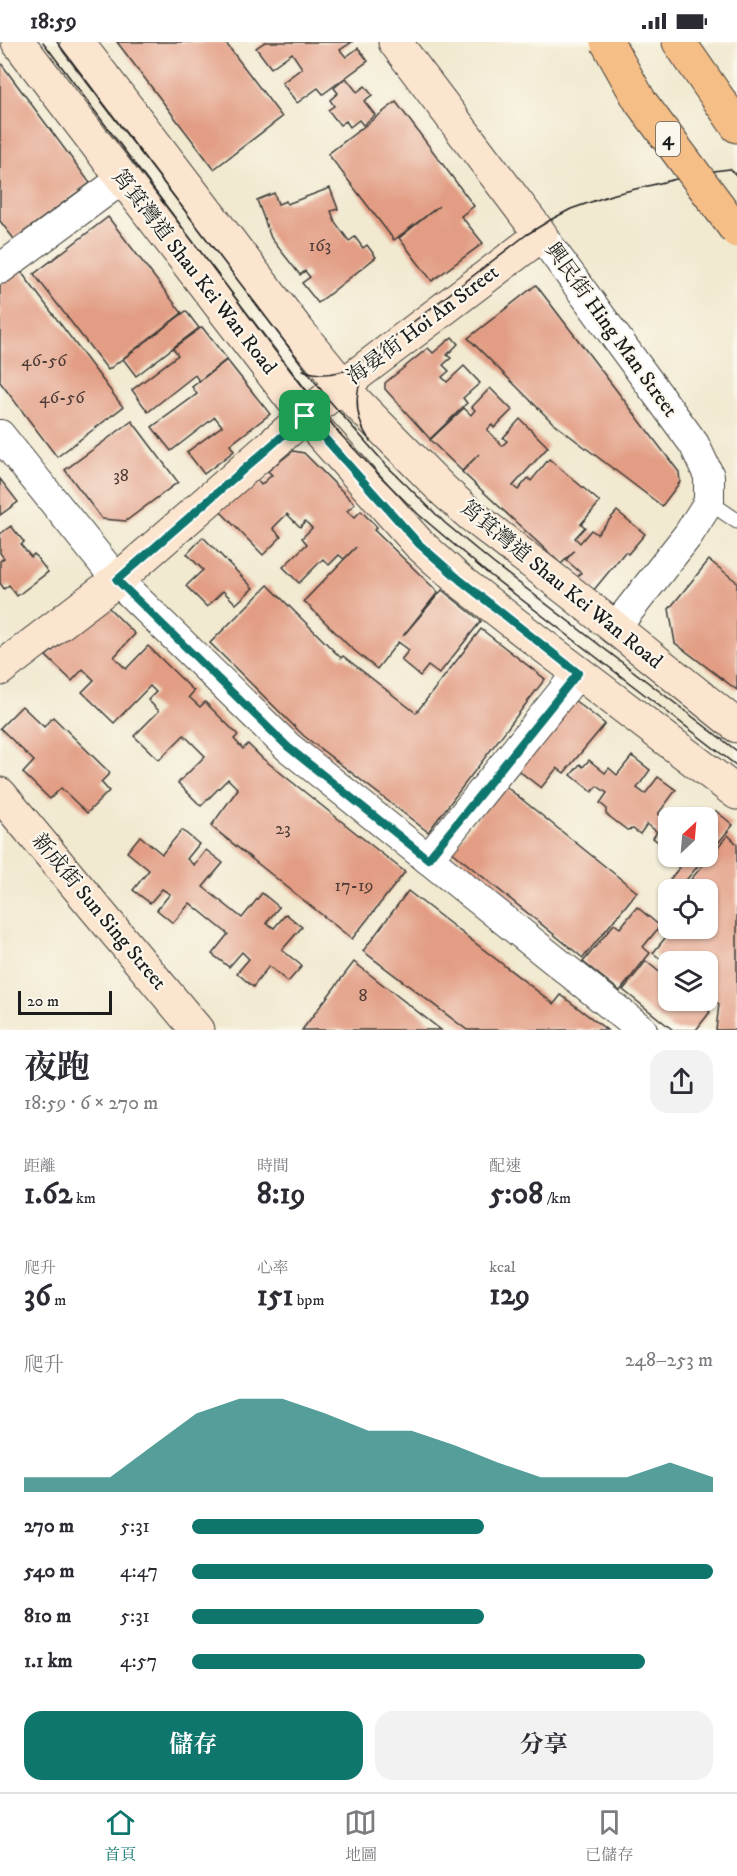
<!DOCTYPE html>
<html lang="zh-TW">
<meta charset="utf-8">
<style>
body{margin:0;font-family:"IM FELL DW Pica","Noto Serif TC",serif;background:#f2f2f3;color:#2b2b33;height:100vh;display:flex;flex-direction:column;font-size:22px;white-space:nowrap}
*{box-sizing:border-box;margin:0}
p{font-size:20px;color:#7c7c81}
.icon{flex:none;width:33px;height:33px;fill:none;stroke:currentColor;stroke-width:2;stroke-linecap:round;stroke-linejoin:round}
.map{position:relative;height:988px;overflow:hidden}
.side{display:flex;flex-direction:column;background:#fff;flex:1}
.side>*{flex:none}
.needle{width:39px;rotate:26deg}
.tools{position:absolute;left:658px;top:765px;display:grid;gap:12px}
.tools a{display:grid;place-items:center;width:60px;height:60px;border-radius:12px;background:#fff;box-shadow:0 2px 4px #0004;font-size:30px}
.scale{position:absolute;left:18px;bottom:15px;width:94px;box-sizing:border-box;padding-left:6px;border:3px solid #1c1c1c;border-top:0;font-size:16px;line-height:21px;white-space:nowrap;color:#1c1c1c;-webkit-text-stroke:4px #fbf7ec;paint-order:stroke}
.pin{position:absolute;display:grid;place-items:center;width:51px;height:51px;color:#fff;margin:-26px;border-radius:12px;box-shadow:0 3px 9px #0006}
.round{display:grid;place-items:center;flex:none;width:63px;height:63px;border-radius:18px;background:#f2f2f3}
.headline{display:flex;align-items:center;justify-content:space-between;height:102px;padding:0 24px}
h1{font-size:33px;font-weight:700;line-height:45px}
.figures{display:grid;grid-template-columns:repeat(3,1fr);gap:9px;height:102px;padding:6px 24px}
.figures div{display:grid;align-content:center}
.figures b{font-size:30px;font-weight:700}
.figures small{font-size:16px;font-weight:400}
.figures p{font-size:16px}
.chart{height:168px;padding:12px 24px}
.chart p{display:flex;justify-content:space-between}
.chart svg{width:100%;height:108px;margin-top:6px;fill:#0f766e;opacity:.7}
.cta{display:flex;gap:12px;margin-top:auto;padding:12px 24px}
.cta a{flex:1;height:69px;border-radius:18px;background:#0f766e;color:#fff;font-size:24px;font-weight:700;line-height:69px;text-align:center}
.cta a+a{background:#f2f2f3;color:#2b2b33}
ul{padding:0 24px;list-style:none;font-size:20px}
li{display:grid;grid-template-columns:96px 72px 1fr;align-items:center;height:45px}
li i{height:15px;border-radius:8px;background:#0f766e}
.status{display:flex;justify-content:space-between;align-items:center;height:42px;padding:0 30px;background:#fff;direction:ltr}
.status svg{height:16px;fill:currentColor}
.tabs{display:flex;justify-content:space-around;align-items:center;height:84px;border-top:2px solid #e1e1e2;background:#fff;font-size:16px;color:#7c7c81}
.tabs a{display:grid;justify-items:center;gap:3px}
.tabs .on{color:#0f766e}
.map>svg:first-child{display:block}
</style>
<div class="status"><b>18:59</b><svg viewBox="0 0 49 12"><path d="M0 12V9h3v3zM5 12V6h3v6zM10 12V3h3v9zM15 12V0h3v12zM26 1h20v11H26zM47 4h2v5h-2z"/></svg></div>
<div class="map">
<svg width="737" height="988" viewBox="0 0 737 988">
<rect width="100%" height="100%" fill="#fbf7ec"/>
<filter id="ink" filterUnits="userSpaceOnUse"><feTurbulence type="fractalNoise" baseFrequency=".0167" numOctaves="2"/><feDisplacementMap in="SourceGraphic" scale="12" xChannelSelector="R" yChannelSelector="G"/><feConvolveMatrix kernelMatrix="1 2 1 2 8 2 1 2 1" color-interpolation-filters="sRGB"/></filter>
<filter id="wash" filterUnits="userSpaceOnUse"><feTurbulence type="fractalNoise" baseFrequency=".008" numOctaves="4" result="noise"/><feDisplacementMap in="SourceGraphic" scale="24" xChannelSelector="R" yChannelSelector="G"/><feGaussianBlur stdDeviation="1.35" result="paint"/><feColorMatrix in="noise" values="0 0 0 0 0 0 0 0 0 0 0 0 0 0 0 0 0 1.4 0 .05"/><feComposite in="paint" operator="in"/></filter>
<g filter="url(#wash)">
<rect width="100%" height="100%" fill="#f1e9d0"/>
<g id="blocks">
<g fill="#e29d84">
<path d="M 117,0 L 225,0 L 282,75 L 214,127 Z"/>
<path d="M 265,0 L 352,0 L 340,8 L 346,15 L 358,6 L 368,19 L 323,52 L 318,46 L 297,61 L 282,41 L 302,26 L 292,11 L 271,26 L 256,6 Z"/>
<path d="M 0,20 L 90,141 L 14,197 L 0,179 Z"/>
<path d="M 346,36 L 357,50 L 365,44 L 372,53 L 364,59 L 375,73 L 363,83 L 359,78 L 350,85 L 346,79 L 340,83 L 328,68 L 334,64 L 330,58 L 338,51 L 334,46 Z"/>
<path d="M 396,60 L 474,164 L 461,174 L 483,201 L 432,239 L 399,196 L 439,164 L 394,198 L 328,112 Z"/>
<path d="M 330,146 L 338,167 L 331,169 L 335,180 L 349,199 L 355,195 L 363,206 L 367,203 L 376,215 L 318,261 L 302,241 L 310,235 L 305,229 L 300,233 L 271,196 L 257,158 L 274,151 L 278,162 L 286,159 L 287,162 Z"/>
<path d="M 108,175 L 182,271 L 108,328 L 34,232 Z"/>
<path d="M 19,227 L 123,365 L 57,415 L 0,340 L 0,241 Z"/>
<path d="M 536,243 L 679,430 L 680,440 L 662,464 L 553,381 L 468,296 Z"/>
<path d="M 186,269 L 199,286 L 136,334 L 123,317 Z"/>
<path d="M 202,285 L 227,317 L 199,339 L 195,333 L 148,370 L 132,348 L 178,313 L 173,306 Z"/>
<path d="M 452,295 L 458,302 L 447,313 L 451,316 L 443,323 L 449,329 L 442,335 L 447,340 L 464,324 L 480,341 L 463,356 L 467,361 L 430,397 L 385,347 L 385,341 L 428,306 L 433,311 Z"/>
<path d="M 227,318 L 270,372 L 230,403 L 234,409 L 204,432 L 187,410 L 222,384 L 215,375 L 171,409 L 152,385 L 197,352 L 192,345 Z"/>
<path d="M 490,346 L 512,368 L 494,386 L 492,383 L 487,388 L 495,396 L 502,404 L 507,399 L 503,396 L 520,377 L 548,405 L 513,444 L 518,448 L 528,436 L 531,439 L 549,417 L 600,460 L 581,482 L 585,485 L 575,496 L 580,501 L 591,488 L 597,492 L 617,469 L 645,492 L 628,512 L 625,510 L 593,549 L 577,536 L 581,531 L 566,518 L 574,509 L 561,522 L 462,430 L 479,412 L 462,429 L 430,398 L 464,366 L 471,373 L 475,368 L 472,365 Z"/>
<path d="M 132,379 L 178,440 L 126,479 L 102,477 L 65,428 Z"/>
<path d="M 293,409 L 304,411 L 355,462 L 347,469 L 354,476 L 361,469 L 377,485 L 374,488 L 438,550 L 403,594 L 442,548 L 481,579 L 439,632 L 428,624 L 420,634 L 401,618 L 409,608 L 398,600 L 377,627 L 350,605 L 304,559 L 356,505 L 344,517 L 339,513 L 329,523 L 323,517 L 299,541 L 283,525 L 307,502 L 302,496 L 312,486 L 305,479 L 300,485 L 287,472 L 273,486 L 281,495 L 263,513 L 220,469 L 257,438 L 261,443 L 272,433 L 268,429 Z"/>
<path d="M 0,437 L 18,460 L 0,473 Z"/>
<path d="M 11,484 L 24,500 L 21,503 L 31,515 L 34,512 L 48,530 L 17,554 L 9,543 L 4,547 L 0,541 L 0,519 L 4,516 L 0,511 L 0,492 Z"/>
<path d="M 203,495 L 253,546 L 236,562 L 223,549 L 207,565 L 186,544 L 203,528 L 187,512 Z"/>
<path d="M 709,518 L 737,540 L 737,648 L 675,601 L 669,567 Z"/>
<path d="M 268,543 L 341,616 L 343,614 L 416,671 L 481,587 L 545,637 L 428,790 L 304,694 L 210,601 Z"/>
<path d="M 107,564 L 135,592 L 114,615 L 126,627 L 148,604 L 194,649 L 189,655 L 200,665 L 205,660 L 238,693 L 234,697 L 243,707 L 248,702 L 262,716 L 405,830 L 352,897 L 211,784 L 238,747 L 228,737 L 201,764 L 178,741 L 205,714 L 184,693 L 159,718 L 134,694 L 159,669 L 148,658 L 156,650 L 150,644 L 114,681 L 82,650 L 94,638 L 83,627 L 72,639 L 46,614 Z"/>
<path d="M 569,654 L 605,682 L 564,731 L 557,726 L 541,746 L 514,725 Z"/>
<path d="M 22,664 L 44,685 L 53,675 L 110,731 L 101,740 L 109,749 L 87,771 L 61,746 L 50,757 L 23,731 L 34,719 L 0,686 Z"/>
<path d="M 632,714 L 650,728 L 637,746 L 645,752 L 658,735 L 676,748 L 658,772 L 669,780 L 669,808 L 653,796 L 657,790 L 647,782 L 640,792 L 633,787 L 627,788 L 606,772 L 606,766 L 600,761 L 607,751 L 597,744 L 592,750 L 571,733 L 580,722 L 583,725 L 589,718 L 605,731 L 609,726 L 617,733 Z"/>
<path d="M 504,743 L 637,850 L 583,916 L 451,809 Z"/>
<path d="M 716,769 L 733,783 L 708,813 L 708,778 Z"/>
<path d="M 182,788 L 199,802 L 187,817 L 194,823 L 206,808 L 223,821 L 203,845 L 242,876 L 262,851 L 279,865 L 266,881 L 274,886 L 286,872 L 302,885 L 282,908 L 302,924 L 288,940 L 269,924 L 253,945 L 237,931 L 249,917 L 242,910 L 229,925 L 212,912 L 228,892 L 190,861 L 173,881 L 157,868 L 170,852 L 162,847 L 150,861 L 133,848 L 149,828 L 127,810 L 140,794 L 162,812 Z"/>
<path d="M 728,793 L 737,802 L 737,988 L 716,988 L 719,962 L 708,954 L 708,920 L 669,920 L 669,924 L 653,911 L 673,886 L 708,886 L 708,848 L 682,848 Z"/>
<path d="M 677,814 L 706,814 L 678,848 L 675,848 L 667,841 L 679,826 L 672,820 Z"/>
<path d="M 408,849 L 554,962 L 561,953 L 607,988 L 467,988 L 363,909 Z"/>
<path d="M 637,865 L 660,884 L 643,905 L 650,911 L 620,949 L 583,920 L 614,882 L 620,886 Z"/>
<path d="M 646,919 L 669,938 L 669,958 L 695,958 L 710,970 L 696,988 L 673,988 L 623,948 Z"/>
<path d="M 354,920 L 441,988 L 302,988 Z"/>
</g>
</g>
</g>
<g filter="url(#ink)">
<use href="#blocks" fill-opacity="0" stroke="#3c3b37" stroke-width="1.5"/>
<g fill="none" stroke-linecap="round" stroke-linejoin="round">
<g stroke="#3c3b37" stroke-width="17">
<path id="lane" d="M 709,460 L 737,479"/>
</g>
<g stroke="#3c3b37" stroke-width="32">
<g id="street">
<path d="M 541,193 L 694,402 L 709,434 L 709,460 L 688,493 L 615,586"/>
<path d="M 0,227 L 122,137"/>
<path d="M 0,393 L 117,538 L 288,705 L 642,988"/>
<path d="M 428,817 L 578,631"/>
</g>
</g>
<g stroke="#3c3b37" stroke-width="35">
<g id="secondary">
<path d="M 18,0 L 305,374 L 419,502 L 460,539 L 537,599 L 737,751"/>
<path d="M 77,0 L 295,285 L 356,360 L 444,449 L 471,473 L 574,553 L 737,684"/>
<path d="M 0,627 L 117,538 L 305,374 L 342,344 L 541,193 L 395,0"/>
<path d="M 0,752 L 197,988"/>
</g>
</g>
<g stroke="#3c3b37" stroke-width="35">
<path id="highway" d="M 679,0 L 737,84"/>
</g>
<use href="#lane" stroke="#fff" stroke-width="15"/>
<use href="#street" stroke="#fff" stroke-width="30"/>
<use href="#secondary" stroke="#fbe5cf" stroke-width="33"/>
<use href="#highway" stroke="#f6be87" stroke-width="33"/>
<g stroke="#1c1c1c" stroke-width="1.5">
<path d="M 43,0 L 276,310 L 339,391 L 379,433 L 418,472 L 486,530 L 737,724"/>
<path d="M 57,0 L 328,357 L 387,424 L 445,481 L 493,521 L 737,709"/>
<path d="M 303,328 C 320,335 340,332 356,324 L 526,193 L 552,177 L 571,167 L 611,153 L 705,130 L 730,127 L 737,134"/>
<path d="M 370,399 C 352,373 353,341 373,317"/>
</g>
<g stroke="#3c3b37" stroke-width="35" stroke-linecap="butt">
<path id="highway-bridge" d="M 607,0 L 640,59 L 737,189"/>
</g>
<use href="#highway-bridge" stroke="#f6be87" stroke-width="33"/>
</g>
</g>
<g fill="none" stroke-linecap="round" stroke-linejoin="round" filter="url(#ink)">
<g stroke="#fff" stroke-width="12">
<path id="route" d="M 305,374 L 419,502 L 460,538 L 578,631 L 428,817 L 288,705 L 117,538 Z"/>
</g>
<use href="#route" stroke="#0f766e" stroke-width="8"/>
</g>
<g text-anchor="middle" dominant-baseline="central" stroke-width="4.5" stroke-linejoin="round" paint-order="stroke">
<g font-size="18" fill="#4e3c36">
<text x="320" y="204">163</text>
<text x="44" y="319">46-56</text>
<text x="62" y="356">46-56</text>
<text x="121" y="434">38</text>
<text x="283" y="787">23</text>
<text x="354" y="844">17-19</text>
<text x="363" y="954">8</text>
</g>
<rect fill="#fbf7ec" stroke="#5f5e5a" stroke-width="1.5" x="656" y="80" width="24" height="34" rx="4.5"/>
<g font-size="20" font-weight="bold" fill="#1c1c1c">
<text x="668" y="97">4</text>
</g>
<g font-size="21" fill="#1c1c1c" stroke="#fbf7ec">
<text transform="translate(194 230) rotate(52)">筲箕灣道 Shau Kei Wan Road</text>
<text transform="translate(423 283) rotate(-37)">海晏街 Hoi An Street</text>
<text transform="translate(611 288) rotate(54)">興民街 Hing Man Street</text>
<text transform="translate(561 543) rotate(39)">筲箕灣道 Shau Kei Wan Road</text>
<text transform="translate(99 870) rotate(50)">新成街 Sun Sing Street</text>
</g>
</g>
</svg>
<div class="tools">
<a><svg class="needle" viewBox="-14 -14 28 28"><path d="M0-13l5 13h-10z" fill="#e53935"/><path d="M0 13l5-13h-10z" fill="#7c7c81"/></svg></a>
<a><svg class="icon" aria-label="locate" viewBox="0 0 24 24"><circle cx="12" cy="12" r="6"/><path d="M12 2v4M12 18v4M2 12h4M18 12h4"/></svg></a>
<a><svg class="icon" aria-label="layers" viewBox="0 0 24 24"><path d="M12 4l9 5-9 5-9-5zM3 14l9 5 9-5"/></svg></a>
</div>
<div class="scale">20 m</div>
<div class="pin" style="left:305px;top:374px;background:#1e9e55"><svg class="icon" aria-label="arrive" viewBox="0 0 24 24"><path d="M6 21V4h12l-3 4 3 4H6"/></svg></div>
</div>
<section class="side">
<div class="headline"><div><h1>夜跑</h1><p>18:59 · 6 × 270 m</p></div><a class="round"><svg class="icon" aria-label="share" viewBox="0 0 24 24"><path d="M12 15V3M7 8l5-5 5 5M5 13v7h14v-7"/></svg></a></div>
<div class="figures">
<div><p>距離</p><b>1.62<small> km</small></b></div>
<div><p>時間</p><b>8:19</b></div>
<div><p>配速</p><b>5:08<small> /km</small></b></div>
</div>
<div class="figures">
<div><p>爬升</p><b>36<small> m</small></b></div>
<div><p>心率</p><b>151<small> bpm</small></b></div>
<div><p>kcal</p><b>129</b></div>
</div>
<div class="chart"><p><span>爬升</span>248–253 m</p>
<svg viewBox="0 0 160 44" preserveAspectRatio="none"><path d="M0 44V38L10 38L20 38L30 25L40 12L50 6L60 6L70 12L80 19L90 19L100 25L110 32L120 38L130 38L140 38L150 32L160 38V44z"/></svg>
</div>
<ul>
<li><b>270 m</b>5:31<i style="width:56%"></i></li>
<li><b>540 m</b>4:47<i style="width:100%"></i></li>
<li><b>810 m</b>5:31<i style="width:56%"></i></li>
<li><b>1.1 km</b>4:57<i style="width:87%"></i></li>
</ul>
<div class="cta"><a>儲存</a><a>分享</a></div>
</section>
<nav class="tabs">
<a class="on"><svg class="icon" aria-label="home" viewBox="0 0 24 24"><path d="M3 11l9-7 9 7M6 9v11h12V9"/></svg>首頁</a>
<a><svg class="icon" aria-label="map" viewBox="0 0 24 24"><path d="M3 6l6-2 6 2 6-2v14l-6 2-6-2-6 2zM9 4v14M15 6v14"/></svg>地圖</a>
<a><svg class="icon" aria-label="saved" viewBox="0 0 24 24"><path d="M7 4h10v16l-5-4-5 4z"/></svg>已儲存</a>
</nav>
